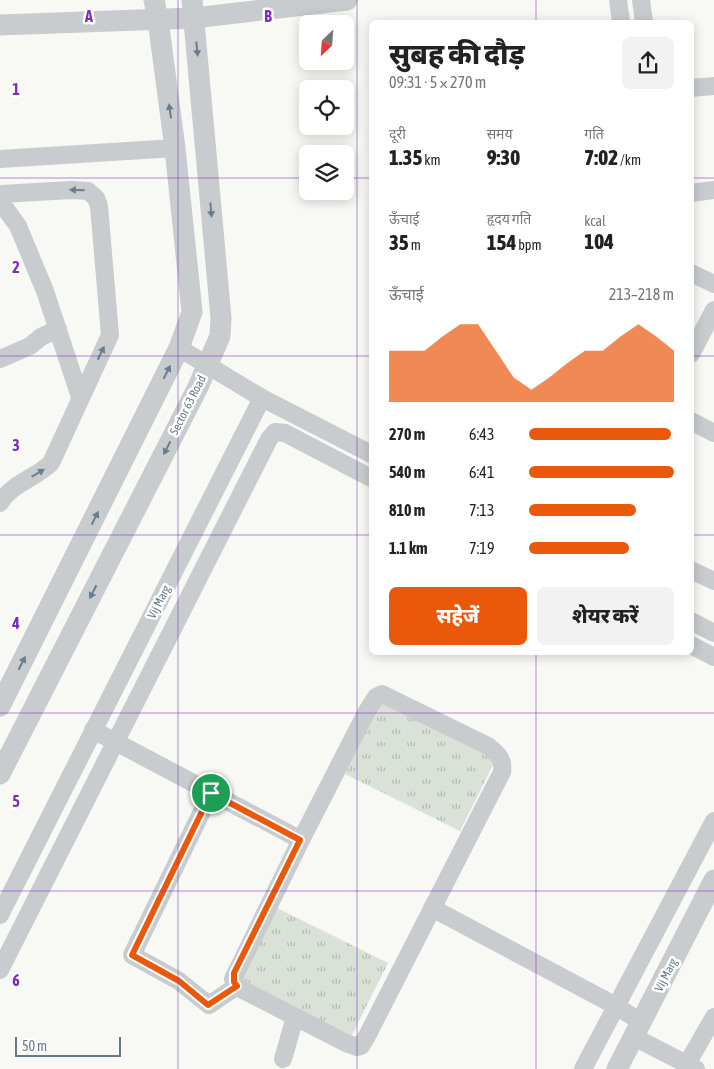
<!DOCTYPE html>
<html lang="hi">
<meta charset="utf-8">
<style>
body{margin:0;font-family:"Asap Condensed","Noto Sans Devanagari",sans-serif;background:#f2f2f2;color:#222;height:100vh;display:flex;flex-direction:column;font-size:19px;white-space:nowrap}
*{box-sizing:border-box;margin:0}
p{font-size:16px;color:#767676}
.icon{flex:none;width:28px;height:28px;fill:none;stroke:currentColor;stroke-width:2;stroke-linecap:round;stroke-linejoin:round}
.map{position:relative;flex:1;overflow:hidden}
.sheet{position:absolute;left:369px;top:20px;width:325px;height:635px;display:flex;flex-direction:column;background:#fff;border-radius:8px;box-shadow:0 2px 12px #0003}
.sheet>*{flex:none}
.needle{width:32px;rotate:205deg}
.tools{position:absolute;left:299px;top:15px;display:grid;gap:10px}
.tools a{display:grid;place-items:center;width:55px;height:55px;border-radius:8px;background:#fff;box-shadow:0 2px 12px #0003;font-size:25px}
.scale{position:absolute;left:15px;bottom:12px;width:106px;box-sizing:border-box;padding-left:5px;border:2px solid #657989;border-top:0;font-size:14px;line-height:18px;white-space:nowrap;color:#657989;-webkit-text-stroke:4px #fff;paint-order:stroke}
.pin{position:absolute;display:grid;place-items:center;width:42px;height:42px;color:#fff;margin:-21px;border:2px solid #fff;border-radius:50%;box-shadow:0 1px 5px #0007}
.round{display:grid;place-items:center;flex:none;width:52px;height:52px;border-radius:8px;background:#f2f2f2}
.head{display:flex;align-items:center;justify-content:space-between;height:85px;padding:0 20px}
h1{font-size:28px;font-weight:800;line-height:38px}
.stats{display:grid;grid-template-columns:repeat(3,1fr);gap:8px;height:85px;padding:5px 20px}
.stats div{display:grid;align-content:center}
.stats b{font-size:21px;font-weight:800}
.stats small{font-size:14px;font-weight:400}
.stats p{font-size:14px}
.chart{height:140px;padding:10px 20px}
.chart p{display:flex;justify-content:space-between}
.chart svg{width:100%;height:90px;margin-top:5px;fill:#ea580c;opacity:.7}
.action{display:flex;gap:10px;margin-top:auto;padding:10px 20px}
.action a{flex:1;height:58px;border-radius:8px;background:#ea580c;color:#fff;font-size:20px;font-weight:800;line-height:58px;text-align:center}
.action a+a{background:#f2f2f2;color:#222}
ul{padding:0 20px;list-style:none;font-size:16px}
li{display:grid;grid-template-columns:80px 60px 1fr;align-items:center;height:38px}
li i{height:12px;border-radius:6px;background:#ea580c}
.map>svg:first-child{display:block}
</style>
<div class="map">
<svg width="714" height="1069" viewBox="0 0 714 1069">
<defs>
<pattern id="grass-tufts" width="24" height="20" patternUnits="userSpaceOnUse" patternTransform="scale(1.25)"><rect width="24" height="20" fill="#dae1d6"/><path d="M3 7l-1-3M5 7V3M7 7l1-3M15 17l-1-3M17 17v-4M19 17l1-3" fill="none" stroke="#b4bbb3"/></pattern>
</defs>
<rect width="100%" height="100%" fill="#f8f8f5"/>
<g fill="url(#grass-tufts)">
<path d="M 382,700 L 497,757 L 460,831 L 345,774 Z"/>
<path d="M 273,906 L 388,963 L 351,1037 L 236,980 Z"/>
</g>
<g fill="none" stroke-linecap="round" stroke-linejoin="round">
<g stroke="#c8cccf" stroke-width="18">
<path d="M 618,0 L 621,22"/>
<path d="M 641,0 L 644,22"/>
<path d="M 691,88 L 714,86"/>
<path d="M 0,159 L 175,148"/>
<path d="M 691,193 L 714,190"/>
<path d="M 0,194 L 72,190 L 88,191 L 96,198 L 99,206 L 110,335 L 51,463 C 36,478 12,483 0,503"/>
<path d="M 0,201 L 18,226 L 45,291 L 80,397"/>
<path d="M 691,273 L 714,284"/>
<path d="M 179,348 L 262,398 L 371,454"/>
<path d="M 691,354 L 714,310"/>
<path d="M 0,359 L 30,346 L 41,337 L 58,329"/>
<path d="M 691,421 L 714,433"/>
<path d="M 691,570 L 714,581"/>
<path d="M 691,621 L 714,633"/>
<path d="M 691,645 L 714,657"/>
<path d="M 382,694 L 488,746 C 498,754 504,759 502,772 L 367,1036 L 361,1046 L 357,1047 L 346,1043 L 239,988 L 234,982 L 233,979 L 301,840 L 367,711 L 376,697 Z"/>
<path d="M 93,730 L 301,840"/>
<path d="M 211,793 L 132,955 L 179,981 L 209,1005 L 237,986"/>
<path d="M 432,908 L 616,1006 L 641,1022"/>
<path d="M 0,915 L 262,398"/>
<path d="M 0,970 L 269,439 L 275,432 L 285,433 L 371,478"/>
<path d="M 634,1037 L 696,1069"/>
<path d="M 283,1059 L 295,1017"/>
<path d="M 687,1064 L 714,1017"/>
<path d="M 583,1069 L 714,821"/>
</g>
<g stroke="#c8cccf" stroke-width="21">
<path d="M 0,25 L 194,18 L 347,0"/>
<path d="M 0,706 L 179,348 L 192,312 L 175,148 L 158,20 L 154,0"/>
<path d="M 0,774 L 198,387 L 220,336 L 221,318 L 192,0"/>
<path d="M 617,1069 L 714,880"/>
</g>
</g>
<defs><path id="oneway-solid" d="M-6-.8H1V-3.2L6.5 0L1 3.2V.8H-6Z" transform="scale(1.25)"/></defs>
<g fill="#6a7d8c">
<use href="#oneway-solid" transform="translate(197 49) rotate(85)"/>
<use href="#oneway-solid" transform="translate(170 111) rotate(-98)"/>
<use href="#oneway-solid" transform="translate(77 190) rotate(-178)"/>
<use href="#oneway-solid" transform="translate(211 210) rotate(85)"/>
<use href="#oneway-solid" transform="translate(101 353) rotate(-64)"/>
<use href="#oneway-solid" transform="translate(167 372) rotate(-63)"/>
<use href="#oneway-solid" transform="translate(167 448) rotate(117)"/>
<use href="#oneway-solid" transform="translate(38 473) rotate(-31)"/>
<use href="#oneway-solid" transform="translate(95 518) rotate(-63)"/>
<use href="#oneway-solid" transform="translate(93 592) rotate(117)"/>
<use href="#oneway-solid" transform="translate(22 663) rotate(-63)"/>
</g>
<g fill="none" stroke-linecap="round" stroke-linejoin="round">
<g stroke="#fff" stroke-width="10">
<path id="route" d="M 211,793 L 300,840 L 234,973 L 234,982 L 237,986 L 208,1005 L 179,981 L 132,955 Z"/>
</g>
<use href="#route" stroke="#ea580c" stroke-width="6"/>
</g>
<path fill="none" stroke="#7b2cbf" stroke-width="1" stroke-opacity="0.55" d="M 178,0 L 178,1069M 357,0 L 357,1069M 536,0 L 536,22M 0,178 L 308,178M 345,178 L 371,178M 691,178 L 714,178M 0,356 L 371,356M 691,356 L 714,356M 0,535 L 371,535M 691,535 L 714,535M 536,652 L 536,1069M 0,713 L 714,713M 0,891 L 714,891"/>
<g text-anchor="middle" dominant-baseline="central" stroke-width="5" stroke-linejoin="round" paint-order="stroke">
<g font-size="12" fill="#657989" stroke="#fff">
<text transform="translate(188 405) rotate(-63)">Sector 63 Road</text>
<text transform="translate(159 602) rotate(-63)">Vij Marg</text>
<text transform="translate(666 975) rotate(-63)">Vij Marg</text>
</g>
</g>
<g font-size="16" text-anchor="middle" font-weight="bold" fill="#7b2cbf" stroke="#fff" stroke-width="5" stroke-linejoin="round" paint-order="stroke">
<text x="89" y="22">A</text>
<text x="268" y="22">B</text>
<text x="16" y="95">1</text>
<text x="16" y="273">2</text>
<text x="16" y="451">3</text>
<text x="16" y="629">4</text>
<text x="16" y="807">5</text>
<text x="16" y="986">6</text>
</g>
</svg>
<div class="tools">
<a><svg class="needle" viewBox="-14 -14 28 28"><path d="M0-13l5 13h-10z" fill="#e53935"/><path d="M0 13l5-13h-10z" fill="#767676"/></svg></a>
<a><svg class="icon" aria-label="locate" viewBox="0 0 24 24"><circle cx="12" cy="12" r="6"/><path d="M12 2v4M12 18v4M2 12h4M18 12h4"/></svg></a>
<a><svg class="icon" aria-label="layers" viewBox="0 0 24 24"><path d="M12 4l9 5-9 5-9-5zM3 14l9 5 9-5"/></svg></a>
</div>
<div class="scale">50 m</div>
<div class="pin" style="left:211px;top:793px;background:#1e9e55"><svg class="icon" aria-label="arrive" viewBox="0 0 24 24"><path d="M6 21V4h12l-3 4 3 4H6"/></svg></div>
<section class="sheet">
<div class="head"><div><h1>सुबह की दौड़</h1><p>09:31 · 5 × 270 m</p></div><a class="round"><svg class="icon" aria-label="share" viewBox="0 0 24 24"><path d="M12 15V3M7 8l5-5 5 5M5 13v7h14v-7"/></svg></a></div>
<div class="stats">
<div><p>दूरी</p><b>1.35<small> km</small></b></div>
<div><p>समय</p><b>9:30</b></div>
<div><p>गति</p><b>7:02<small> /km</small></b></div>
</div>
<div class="stats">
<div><p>ऊँचाई</p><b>35<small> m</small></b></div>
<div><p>हृदय गति</p><b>154<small> bpm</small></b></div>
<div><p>kcal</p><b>104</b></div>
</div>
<div class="chart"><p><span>ऊँचाई</span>213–218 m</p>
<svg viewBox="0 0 160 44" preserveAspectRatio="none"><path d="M0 44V19L10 19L20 19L30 12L40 6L50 6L60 19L70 32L80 38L90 32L100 25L110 19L120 19L130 12L140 6L150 12L160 19V44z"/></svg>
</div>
<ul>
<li><b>270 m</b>6:43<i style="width:98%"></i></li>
<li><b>540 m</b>6:41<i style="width:100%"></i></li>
<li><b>810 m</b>7:13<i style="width:74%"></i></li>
<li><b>1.1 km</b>7:19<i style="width:69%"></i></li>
</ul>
<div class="action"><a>सहेजें</a><a>शेयर करें</a></div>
</section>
</div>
